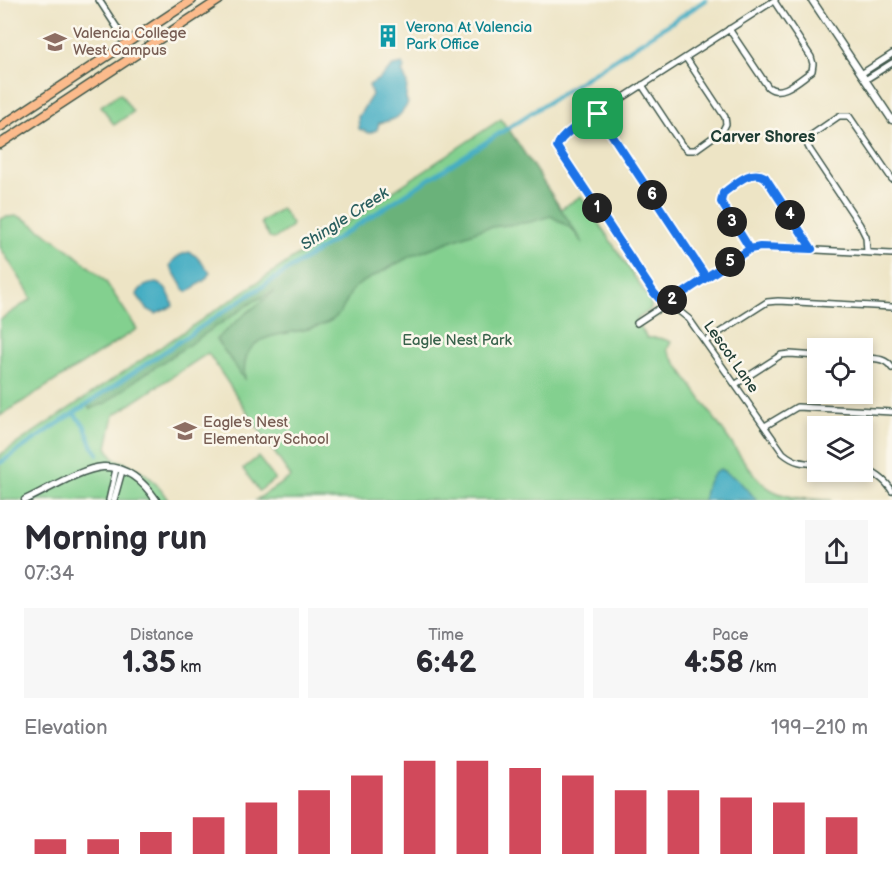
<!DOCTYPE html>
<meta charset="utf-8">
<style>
body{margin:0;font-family:"Balsamiq Sans",sans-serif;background:#f7f7f7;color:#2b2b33;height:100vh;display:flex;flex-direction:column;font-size:22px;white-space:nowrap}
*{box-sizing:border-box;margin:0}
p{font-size:20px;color:#7c7c81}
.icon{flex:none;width:33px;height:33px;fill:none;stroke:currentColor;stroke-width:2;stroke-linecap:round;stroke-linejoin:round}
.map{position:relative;height:500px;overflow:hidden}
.details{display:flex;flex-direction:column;background:#fff;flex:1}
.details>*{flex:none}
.tools{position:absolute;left:807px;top:338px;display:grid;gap:12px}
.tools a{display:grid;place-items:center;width:66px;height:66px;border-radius:0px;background:#fff;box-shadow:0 3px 9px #0003;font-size:30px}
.pin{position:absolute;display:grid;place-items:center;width:51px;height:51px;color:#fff;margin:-26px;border-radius:12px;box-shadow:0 3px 9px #0006}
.km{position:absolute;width:30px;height:30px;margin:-15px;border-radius:50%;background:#222;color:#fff;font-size:16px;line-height:30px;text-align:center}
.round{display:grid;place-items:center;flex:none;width:63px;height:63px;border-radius:0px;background:#f7f7f7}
.headline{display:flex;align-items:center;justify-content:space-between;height:102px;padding:0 24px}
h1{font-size:33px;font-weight:700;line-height:45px}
.metrics{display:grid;grid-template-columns:repeat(3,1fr);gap:9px;height:102px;padding:6px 24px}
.metrics div{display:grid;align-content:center;border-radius:0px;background:#f7f7f7;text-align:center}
.metrics b{font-size:30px;font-weight:700}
.metrics small{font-size:16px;font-weight:400}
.metrics p{font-size:16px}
.chart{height:168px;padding:12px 24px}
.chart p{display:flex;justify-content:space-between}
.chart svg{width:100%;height:108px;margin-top:6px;stroke:#d1495b;stroke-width:6}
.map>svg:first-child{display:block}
</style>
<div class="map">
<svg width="892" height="500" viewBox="0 0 892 500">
<rect width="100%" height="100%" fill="#fbf7ec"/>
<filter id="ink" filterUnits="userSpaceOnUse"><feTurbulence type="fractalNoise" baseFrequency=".0167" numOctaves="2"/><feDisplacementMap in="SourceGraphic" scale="12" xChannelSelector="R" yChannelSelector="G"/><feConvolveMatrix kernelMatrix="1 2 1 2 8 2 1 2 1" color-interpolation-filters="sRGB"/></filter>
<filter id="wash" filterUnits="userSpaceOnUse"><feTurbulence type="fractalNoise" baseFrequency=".008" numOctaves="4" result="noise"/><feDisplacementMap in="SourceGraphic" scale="24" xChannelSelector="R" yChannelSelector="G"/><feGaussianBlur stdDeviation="1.35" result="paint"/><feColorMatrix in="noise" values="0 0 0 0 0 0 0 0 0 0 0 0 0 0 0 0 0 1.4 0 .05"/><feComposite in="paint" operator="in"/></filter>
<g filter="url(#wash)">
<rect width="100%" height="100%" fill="#ede4c5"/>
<g fill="#83d08f" stroke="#518662" stroke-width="1.5">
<path d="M 120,93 L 133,112 L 114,125 L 101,106 Z"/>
<path d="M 501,119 L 561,209 L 581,196 L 651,302 L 651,309 L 636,320 L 647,338 C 656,337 663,338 671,342 L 667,350 L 746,464 C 753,473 760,483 770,489 C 788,500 812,499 832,500 L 256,500 L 291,477 L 208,353 L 114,415 L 107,447 L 114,459 C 141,467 153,477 168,500 L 0,500 L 0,455 Z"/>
<path d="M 282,209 L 292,224 L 290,228 L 274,239 L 270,238 L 261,223 L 262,221 L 279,210 Z"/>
<path d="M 18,216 L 28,221 L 68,249 L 99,275 L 106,282 L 137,329 L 0,416 L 0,320 L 31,299 L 28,291 L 0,247 L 0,219 L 7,217 Z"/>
<path d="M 258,457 L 275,479 L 259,491 L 243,469 Z"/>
</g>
<path fill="#6ab27a" stroke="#447857" stroke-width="1.5" d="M 508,128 L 583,243 L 572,229 L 551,216 L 531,222 L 492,227 L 482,229 L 411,256 L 361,283 C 360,284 354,288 353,289 C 347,297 345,310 336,317 C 304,343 237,319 245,380 L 216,339 L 244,315 L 275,291 L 256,300 L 136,380 L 106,403 L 90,409 L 87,405 L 223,312 Z"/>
<g fill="#44adc3" stroke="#32757c" stroke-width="1.5">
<path d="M 403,64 L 405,68 L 402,71 L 407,83 L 406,99 L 408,103 C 400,118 395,120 379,123 L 377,130 L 369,133 L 359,129 L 358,117 L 372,95 L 369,85 L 379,79 L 393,66 Z"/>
<path d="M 189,252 L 196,256 L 210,272 L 206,279 L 188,292 L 183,288 L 170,266 C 173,258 181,254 189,252 Z"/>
<path d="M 156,283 C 166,286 171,296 173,306 L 156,314 L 147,309 L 137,295 C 139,287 148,284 156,283 Z"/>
<path d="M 720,469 L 737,479 L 757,500 L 704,500 C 704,488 710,475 720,469 Z"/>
</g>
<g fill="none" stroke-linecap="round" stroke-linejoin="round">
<g stroke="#44adc3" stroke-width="4.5">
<path d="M 74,414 L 84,425 L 93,447 L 98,454"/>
<path d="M 0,463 L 223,312 L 706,0"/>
</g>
</g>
</g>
<g filter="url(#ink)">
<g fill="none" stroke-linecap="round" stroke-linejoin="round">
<g stroke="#3e564a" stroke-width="8">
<g id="minor">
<path d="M 99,0 L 127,43"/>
<path d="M 775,0 L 565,135 L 559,141 L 557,147 L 654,293 L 665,305 L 674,307 L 689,319 L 783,453 C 795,463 803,463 818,464"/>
<path d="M 729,29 L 768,87 C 782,98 800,79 812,71 L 813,64 L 811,57 L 774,1"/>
<path d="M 861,74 L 892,54"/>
<path d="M 865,80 L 892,63"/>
<path d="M 642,85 L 681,144 L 687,150 L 695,150 L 723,130 L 726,124 L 725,117 L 686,58"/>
<path d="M 598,114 L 706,277"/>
<path d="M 750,249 L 724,210 L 721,202 L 723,193 L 749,175 L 758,173 L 765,177 L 812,249"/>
<path d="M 867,252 L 866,237 L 860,225 L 810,150 L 807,144 L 810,136 L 839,116 L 849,116 L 892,179"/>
<path d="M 637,323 L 750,249 L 760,247 L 892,254"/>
<path d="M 706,341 L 767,302 L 778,301 L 892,307"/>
<path d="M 862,358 C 874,359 885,357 892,368"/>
<path d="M 736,384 L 781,355 L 790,354 L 818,356"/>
<path d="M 765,426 L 797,407 L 892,412"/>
<path d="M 862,467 C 874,473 885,479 892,491"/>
<path d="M 109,500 L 116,469"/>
<path d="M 114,500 L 122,471"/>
</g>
</g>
<g stroke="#3e564a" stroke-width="9">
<g id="tertiary">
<path d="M 812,0 L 892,120"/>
<path d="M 25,500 C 45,491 82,468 103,467 C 126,466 144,482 156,500"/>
</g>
</g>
<g stroke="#3e564a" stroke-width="11">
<g id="primary">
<path d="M 0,127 L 192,0"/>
<path d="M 0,144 L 219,0"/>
</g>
</g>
<use href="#minor" stroke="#fff" stroke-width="5"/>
<use href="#tertiary" stroke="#fff" stroke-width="6"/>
<use href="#primary" stroke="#fbbb8c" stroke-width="8"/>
</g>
</g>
<g fill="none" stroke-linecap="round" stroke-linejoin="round" filter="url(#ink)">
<g stroke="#fff" stroke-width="12">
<path id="route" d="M 598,114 C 586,121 561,133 557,147 L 654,293 L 665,305 L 750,249 L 721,202 L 723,193 C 735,185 750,168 765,177 L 812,249 L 760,247 L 750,249 L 706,277 L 598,114"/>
</g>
<use href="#route" stroke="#1a73e8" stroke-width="8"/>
</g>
<defs>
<g id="building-bare" transform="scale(1.8)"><path d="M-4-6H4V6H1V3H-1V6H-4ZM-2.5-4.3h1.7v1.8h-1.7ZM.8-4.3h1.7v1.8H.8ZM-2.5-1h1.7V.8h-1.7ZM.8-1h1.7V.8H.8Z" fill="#0f9aa8" stroke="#fbf7ec" stroke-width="2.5" paint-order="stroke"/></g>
<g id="university-bare" transform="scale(1.8)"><path d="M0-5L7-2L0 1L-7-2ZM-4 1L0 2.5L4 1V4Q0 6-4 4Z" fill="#8d6e63" stroke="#fbf7ec" stroke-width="2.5" paint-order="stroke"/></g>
<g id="school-bare" transform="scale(1.8)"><path d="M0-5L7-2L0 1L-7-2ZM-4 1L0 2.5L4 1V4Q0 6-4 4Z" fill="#8d6e63" stroke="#fbf7ec" stroke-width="2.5" paint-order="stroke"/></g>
</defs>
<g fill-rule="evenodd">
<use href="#building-bare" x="388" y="36"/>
<use href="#university-bare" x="55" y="42"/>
<use href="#school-bare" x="185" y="431"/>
</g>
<g text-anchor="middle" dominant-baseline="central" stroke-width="5" stroke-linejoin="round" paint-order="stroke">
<g font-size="15" fill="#0d838f" stroke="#fbf7ec" text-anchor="start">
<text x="406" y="27">Verona At Valencia<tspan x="406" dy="17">Park Office</tspan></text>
</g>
<g font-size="15" fill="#785e54" stroke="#fbf7ec" text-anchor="start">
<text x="73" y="33">Valencia College<tspan x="73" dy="17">West Campus</tspan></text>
<text x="203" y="422">Eagle's Nest<tspan x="203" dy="17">Elementary School</tspan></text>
</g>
<g font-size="15" fill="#38624b" stroke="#fbf7ec">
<text x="457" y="340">Eagle Nest Park</text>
</g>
<g font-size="15" fill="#1f3d34" stroke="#fbf7ec">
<text transform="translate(731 357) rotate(55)">Lescot Lane</text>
</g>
<g font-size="16" font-weight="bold" fill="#1f3d34" stroke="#fbf7ec">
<text x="763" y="137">Carver Shores</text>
</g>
<g font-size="16" font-style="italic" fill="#2a5f5f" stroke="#fbf7ec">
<text transform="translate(345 219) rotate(-33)">Shingle Creek</text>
</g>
</g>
</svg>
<div class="tools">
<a><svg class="icon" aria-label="locate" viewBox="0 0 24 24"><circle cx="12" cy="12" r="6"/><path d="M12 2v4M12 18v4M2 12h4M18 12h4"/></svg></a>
<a><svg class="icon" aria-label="layers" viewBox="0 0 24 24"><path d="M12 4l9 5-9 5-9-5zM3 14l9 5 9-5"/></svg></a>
</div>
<div class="pin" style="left:598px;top:114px;background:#1e9e55"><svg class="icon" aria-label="arrive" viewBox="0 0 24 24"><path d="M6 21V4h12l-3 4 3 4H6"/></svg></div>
<b class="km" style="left:597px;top:208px">1</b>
<b class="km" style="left:672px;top:300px">2</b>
<b class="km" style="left:732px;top:222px">3</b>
<b class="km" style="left:790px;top:215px">4</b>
<b class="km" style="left:730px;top:262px">5</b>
<b class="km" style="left:652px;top:195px">6</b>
</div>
<section class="details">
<div class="headline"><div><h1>Morning run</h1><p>07:34</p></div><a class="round"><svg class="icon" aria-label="share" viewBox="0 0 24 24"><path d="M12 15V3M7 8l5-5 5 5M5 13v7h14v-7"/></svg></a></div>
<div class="metrics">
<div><p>Distance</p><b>1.35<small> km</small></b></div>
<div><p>Time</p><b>6:42</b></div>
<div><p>Pace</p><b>4:58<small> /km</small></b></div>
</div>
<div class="chart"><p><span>Elevation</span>199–210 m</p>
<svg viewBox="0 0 160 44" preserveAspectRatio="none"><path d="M5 44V38M15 44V38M25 44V35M35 44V29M45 44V23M55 44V18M65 44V12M75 44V6M85 44V6M95 44V9M105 44V12M115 44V18M125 44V18M135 44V21M145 44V23M155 44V29"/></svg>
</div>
</section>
